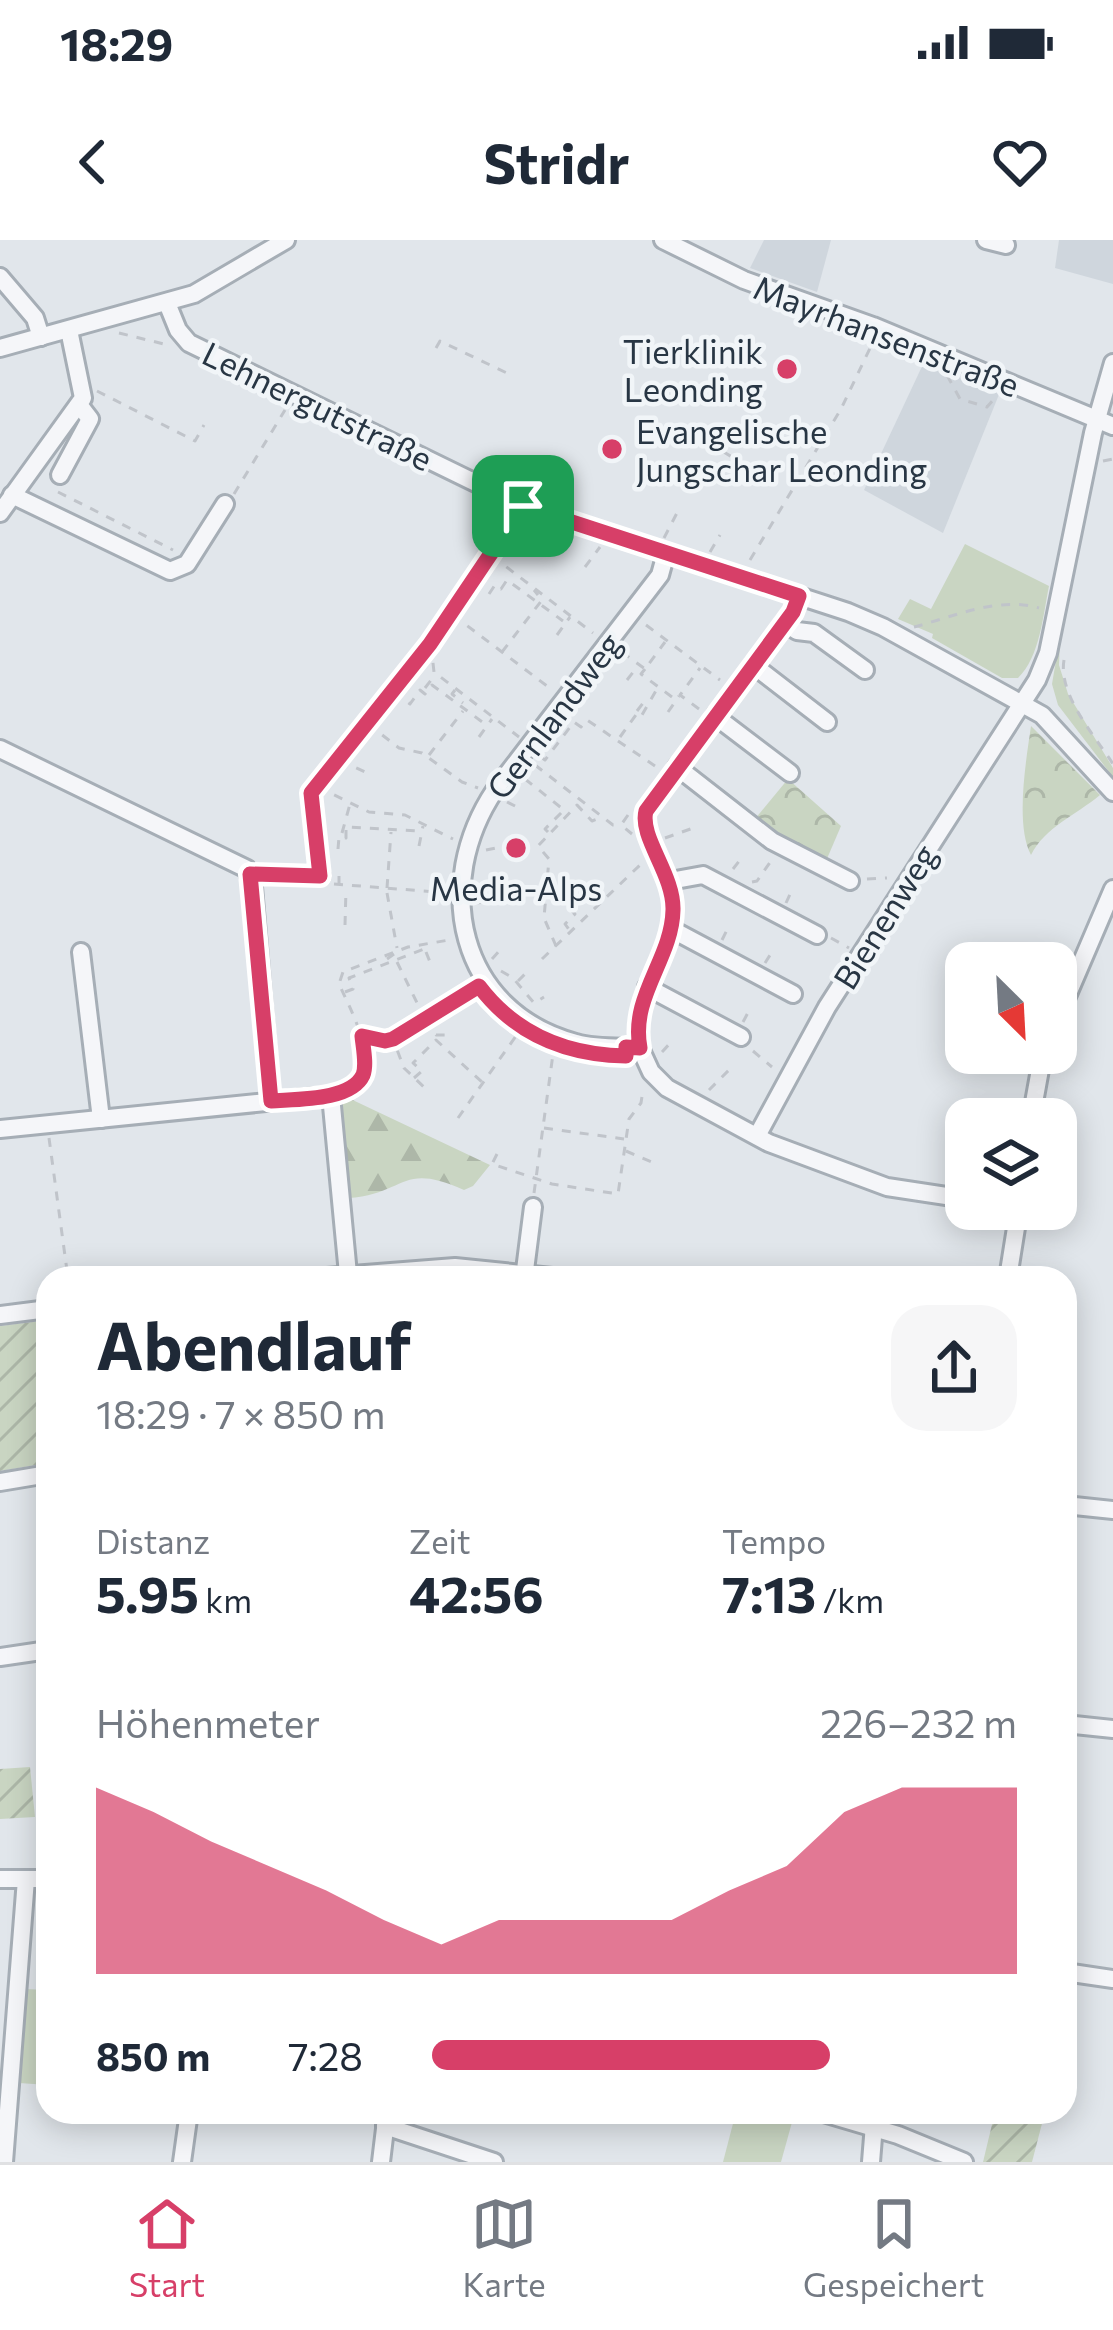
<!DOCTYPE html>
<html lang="de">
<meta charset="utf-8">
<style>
body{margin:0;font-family:Commissioner,sans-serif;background:#f6f6f7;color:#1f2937;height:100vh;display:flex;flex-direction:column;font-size:45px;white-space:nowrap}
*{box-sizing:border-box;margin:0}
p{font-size:39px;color:#747a83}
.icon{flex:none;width:66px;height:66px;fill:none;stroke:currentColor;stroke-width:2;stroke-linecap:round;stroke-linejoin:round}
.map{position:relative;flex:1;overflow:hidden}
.panel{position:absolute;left:36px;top:1026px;width:1041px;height:858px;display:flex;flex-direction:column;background:#fff;border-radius:36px;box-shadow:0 6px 30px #0003}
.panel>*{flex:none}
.needle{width:78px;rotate:156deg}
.fabs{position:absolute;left:945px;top:702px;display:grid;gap:24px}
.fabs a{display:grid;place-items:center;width:132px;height:132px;border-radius:24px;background:#fff;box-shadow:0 6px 30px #0003;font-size:60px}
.pin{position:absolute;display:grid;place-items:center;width:102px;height:102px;color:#fff;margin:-51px;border-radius:24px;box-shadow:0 6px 18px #0006}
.round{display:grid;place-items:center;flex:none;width:126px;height:126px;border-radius:36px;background:#f6f6f7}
.headline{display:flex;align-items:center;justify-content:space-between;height:204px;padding:0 60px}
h1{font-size:66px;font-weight:700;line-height:90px}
.stats{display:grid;grid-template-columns:repeat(3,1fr);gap:18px;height:204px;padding:12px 60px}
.stats div{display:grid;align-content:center}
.stats b{font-size:51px;font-weight:700}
.stats small{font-size:33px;font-weight:400}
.stats p{font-size:33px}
.chart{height:336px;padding:24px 60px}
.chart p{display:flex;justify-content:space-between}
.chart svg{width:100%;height:216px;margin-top:12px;fill:#d73f68;opacity:.7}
ul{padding:0 60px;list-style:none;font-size:39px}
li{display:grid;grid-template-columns:192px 144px 1fr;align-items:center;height:90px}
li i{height:30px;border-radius:15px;background:#d73f68}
.status{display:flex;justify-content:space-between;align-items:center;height:84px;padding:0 60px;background:#fff;direction:ltr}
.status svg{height:33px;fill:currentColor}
header{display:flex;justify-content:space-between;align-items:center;height:156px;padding:0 60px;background:#fff;font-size:54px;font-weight:700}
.tab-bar{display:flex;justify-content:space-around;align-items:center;height:168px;border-top:3px solid #e0e1e3;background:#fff;font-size:33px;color:#747a83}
.tab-bar a{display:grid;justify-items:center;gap:6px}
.tab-bar .active{color:#d73f68}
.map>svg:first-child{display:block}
</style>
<div class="status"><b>18:29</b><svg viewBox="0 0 49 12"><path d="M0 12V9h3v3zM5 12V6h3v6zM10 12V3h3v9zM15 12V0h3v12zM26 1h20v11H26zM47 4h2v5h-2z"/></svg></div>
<header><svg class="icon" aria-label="back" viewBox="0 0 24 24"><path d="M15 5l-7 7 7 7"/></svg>Stridr<svg class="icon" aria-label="heart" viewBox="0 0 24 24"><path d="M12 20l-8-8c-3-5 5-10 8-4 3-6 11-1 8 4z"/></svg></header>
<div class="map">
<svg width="1113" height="1922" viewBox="0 0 1113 1922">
<defs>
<pattern id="forest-firs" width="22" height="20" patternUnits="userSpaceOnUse" patternTransform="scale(3)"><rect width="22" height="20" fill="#c9d5c2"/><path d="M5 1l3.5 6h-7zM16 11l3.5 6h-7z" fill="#adb7a8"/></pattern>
<pattern id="park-crowns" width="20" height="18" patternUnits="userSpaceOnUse" patternTransform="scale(3)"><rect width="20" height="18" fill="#c9d5c2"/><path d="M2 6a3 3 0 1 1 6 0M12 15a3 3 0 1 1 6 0" fill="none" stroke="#adb7a8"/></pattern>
<pattern id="garden-furrows" width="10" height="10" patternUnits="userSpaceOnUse" patternTransform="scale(3)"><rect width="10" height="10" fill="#c9d5c2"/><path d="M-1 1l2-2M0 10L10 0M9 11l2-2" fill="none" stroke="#adb7a8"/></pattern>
</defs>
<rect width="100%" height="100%" fill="#e1e6eb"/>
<g fill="#cfd6dd">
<path d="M 764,0 L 831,0 L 817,52 L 750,28 Z"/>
<path d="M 1059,0 L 1113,0 L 1113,44 L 1055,28 Z"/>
<path d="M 925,120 L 1000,152 L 943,293 L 864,250 Z"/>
</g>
<g fill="#c9d5c2">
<path d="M 965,304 L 1049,346 C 1043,375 1040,417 1018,438 L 1002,438 L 932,398 L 933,394 L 898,379 L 910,359 L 931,369 Z"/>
<path d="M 1060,397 L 1059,425 L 1068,454 L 1113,528 L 1113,537 L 1058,465 L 1052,444 Z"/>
<path d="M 24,1749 L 48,1750 L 48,1845 L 19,1843 Z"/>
<path d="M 736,1872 L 794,1875 L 781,1922 L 723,1922 Z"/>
</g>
<path fill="url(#forest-firs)" d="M 340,854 L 490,925 L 473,946 L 464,950 C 400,921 407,954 348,958 L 337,856 Z"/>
<g fill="url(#park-crowns)">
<path d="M 1031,486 L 1100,555 C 1076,575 1045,587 1031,615 C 1015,585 1026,521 1031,486 Z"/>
<path d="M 788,539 L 841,586 L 826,621 L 755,579 Z"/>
</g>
<g fill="url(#garden-furrows)">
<path d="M 48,1080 L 48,1223 L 0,1231 L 0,1086 Z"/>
<path d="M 30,1527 L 35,1577 L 0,1579 L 0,1529 Z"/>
<path d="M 995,1872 L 1045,1872 L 1032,1922 L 983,1922 Z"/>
</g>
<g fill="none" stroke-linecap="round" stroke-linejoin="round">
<g stroke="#a6aeb6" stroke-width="22">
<g id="minor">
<path d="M 663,0 L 744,40 L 873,86 L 1113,186"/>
<path d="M 986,0 L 1006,5"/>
<path d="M 0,37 L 35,78 L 41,97"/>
<path d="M 167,63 L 178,90 L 189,103 L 523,266 L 848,372 L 883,387 L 1042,475 L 1113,552"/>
<path d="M 0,108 L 194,54 L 286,0"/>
<path d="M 60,235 L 90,179 L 80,166"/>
<path d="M 12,255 L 170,331 L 187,324 L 225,264"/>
<path d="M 0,273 L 83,158 L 69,90"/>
<path d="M 666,313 L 660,335 L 495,550 C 432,644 457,771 576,803 C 596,809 620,807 640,808 L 651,832 L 667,848 L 769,903 L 887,947 L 966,959"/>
<path d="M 784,383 L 797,391 L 814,393 L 865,430"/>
<path d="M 753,425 L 827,482"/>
<path d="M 715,476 L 790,533"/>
<path d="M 0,509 L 247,629 L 253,647 L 271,861"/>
<path d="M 677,527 L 772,601 L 850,641"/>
<path d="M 250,634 L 321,636"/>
<path d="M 670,641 L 703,635 L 817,695"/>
<path d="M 671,689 L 793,754"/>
<path d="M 81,712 L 101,879"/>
<path d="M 647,747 L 741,797"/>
<path d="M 1056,782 L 1113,649"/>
<path d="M 640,808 C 629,756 673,719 673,670 C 673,632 639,597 646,571 L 793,372 L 799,356"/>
<path d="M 1031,879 L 1043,813"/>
<path d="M 0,889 L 316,857 L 328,859 L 332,866 L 348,1034"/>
<path d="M 757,896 L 827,767 L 1037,440 L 1048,413 L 1093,193 L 1113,123"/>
<path d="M 314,1038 L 455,1027 L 562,1038"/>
<path d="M 524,1038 L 533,967"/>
<path d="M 1008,1038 L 1019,969"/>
<path d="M 0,1075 L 48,1069"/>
<path d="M 0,1242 L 48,1234"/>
<path d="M 1065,1265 L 1113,1270"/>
<path d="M 0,1417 L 48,1410"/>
<path d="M 1065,1484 L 1113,1489"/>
<path d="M 0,1639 L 48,1639"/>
<path d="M 1065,1732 L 1113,1739"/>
<path d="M 820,1872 L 898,1895 L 964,1922"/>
<path d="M 385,1886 L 494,1922"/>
<path d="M 4,1922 L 26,1639"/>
<path d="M 182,1922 L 189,1872"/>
<path d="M 381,1922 L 387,1872"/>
<path d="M 871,1922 L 875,1872"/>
</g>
</g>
<g stroke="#c0c4ca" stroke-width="3" stroke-dasharray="9 9" stroke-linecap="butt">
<path d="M 119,93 L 168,105"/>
<path d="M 436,108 L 440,101 L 511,135"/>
<path d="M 947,135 L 960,159 L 987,167 L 995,158"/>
<path d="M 97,151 L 195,201 L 204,185"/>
<path d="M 697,192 L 695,195 L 781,246"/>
<path d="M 1103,221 L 1113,219"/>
<path d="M 58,252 L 173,310"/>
<path d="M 234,254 L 285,170"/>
<path d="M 664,298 L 678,271"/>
<path d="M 710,312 L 720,295"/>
<path d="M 492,316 L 593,393"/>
<path d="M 750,320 L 841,169 L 872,104"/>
<path d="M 585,327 L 600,307"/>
<path d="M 489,354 L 495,345 L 501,349 L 507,340 L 563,381"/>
<path d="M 453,375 L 551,449"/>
<path d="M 646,385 L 720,440"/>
<path d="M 914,387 C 953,377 998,356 1039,368"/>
<path d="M 557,395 L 570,377"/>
<path d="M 431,405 L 434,432 L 519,497"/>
<path d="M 502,412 L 542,360 L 534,350"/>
<path d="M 622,412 L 645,429 L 665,402"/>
<path d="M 1064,420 C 1058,455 1095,496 1113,524"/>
<path d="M 645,429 L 641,434 L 676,460 L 679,456"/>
<path d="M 627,440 L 638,426"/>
<path d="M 425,448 L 435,435"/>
<path d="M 455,450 L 452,454 L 463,463"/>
<path d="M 394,452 L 410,464 L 420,450 L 425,454 L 432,445 L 485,484"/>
<path d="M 699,469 L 680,455 L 700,428"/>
<path d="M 637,471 L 646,459"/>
<path d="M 668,472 L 675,462"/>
<path d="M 368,484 L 399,508 L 422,513 L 462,542 L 478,548"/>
<path d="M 479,497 L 492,479"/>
<path d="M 620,497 L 638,472 L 642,475 L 658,447"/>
<path d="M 429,515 L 463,471"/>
<path d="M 541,517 L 545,520 L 574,482 L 581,487 L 587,480 L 655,526"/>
<path d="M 340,520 L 367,533"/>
<path d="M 535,525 L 613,585 L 620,585"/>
<path d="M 525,539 L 564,570 L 545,589 L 548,592"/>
<path d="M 318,547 L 369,572 L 405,575 L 453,599"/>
<path d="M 507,562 L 517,567"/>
<path d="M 628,575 L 621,585 L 632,594"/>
<path d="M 342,593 L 350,564"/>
<path d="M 665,598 L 696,587"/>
<path d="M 419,606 L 423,586"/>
<path d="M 338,609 L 339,597 L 346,598 L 346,587 L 419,591"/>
<path d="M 486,610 L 496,608"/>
<path d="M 319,618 L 311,553 L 430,404 L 514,281"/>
<path d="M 733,629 L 740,620"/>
<path d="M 867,639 L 887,638"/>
<path d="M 752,642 L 757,641 L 773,618"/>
<path d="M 334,644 L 449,653"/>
<path d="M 339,645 L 339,633"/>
<path d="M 387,648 L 391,592"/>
<path d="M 387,653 L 397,708"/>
<path d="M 475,663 L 489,662"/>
<path d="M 786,663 L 791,652"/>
<path d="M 570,669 L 575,674 L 565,684 L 570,691"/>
<path d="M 345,685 L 346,649"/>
<path d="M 831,698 L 849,708"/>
<path d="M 722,700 L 728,688"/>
<path d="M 556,706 L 544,678 L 549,619 L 538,606 L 577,565 L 592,581 L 603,577"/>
<path d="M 426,712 L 430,722"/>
<path d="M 387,719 L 394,714"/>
<path d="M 492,719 L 502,708"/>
<path d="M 542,719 L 640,625"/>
<path d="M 397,722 L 424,777"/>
<path d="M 765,723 L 772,712"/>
<path d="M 501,731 L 513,738 L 534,763 L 544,757"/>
<path d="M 518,741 L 529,730"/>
<path d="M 345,752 L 353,749 L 349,738 L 424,709"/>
<path d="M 423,782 L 436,795 L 446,795"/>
<path d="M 743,782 L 750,769"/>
<path d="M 391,794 L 404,828 L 427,850"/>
<path d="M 365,796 L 385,801 L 393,799 L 473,750"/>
<path d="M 753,811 L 772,827"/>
<path d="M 662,812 L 673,800"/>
<path d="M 414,838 L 422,831 L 413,823 L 436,800 L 483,843"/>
<path d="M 343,850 C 344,850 360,841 361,840 C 378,819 347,762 339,744 L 343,732 L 408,707 L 449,700"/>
<path d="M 709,850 L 729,830"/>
<path d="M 458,878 L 516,796"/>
<path d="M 544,888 L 624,899"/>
<path d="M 49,898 L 68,1038"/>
<path d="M 626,911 L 654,923"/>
<path d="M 497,914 L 492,924 L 552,944 L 618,954 L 629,879 L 641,863 L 643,850"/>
<path d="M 534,953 L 553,814"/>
<path d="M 579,1030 L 630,1038"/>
<path d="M 219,1038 L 300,1029"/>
<path d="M 791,1872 L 806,1877"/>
</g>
<use href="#minor" stroke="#f5f6f9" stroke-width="16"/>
</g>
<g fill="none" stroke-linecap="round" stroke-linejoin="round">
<g stroke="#fff" stroke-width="24">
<path id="route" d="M 523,266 L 799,356 L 793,372 L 646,571 C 639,597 674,634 673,670 C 672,719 630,756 640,808 L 626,807 L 626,816 C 566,815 516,795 479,746 L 393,799 L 385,801 L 362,796 C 363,807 367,825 363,835 C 351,861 296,859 271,861 L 250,634 L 320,636 L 311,553 L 430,404 Z"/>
</g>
<use href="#route" stroke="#d73f68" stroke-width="15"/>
</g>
<g fill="#d73f68" stroke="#f1f5f8" stroke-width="4.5">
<circle cx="787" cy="129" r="12"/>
<circle cx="612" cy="209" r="12"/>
<circle cx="516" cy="608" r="12"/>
</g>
<g text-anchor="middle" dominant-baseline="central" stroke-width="9" stroke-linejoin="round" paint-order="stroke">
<g font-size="33" fill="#283644" stroke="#f1f5f8">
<text transform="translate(887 95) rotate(21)">Mayrhansenstraße</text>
<text transform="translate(318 165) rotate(26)">Lehnergutstraße</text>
<text transform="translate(553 475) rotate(-53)">Gernlandweg</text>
<text transform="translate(884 676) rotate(-58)">Bienenweg</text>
</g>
<g font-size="33" fill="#283644" stroke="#f1f5f8" text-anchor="end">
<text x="763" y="110">Tierklinik<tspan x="763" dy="38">Leonding</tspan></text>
<text x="636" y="190" text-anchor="start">Evangelische<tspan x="636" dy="38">Jungschar Leonding</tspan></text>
<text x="516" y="647" text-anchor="middle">Media-Alps</text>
</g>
</g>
</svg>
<div class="fabs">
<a><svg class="needle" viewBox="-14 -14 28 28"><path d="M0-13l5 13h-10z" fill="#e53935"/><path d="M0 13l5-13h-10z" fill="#747a83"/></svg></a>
<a><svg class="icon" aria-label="layers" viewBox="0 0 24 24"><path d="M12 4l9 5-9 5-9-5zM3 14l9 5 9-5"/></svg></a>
</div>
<div class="pin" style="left:523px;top:266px;background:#1e9e55"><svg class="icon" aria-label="arrive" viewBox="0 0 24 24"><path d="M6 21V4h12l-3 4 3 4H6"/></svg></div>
<section class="panel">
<div class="headline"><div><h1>Abendlauf</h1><p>18:29 · 7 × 850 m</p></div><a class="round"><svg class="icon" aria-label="share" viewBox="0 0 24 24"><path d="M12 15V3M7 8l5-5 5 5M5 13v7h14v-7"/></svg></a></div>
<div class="stats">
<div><p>Distanz</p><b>5.95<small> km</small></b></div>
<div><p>Zeit</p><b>42:56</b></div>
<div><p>Tempo</p><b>7:13<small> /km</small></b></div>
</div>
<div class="chart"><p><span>Höhenmeter</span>226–232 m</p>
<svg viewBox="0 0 160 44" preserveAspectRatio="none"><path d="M0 44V6L10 11L20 17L30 22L40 27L50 33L60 38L70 33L80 33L90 33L100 33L110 27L120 22L130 11L140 6L150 6L160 6V44z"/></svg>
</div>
<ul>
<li><b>850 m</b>7:28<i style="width:68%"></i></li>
</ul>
</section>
</div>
<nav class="tab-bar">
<a class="active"><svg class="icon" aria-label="home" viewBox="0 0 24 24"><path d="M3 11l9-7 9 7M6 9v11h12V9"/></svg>Start</a>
<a><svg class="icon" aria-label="map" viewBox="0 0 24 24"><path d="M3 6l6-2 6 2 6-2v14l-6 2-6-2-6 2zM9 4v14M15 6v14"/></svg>Karte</a>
<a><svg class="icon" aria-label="saved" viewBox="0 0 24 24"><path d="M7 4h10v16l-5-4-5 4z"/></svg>Gespeichert</a>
</nav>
